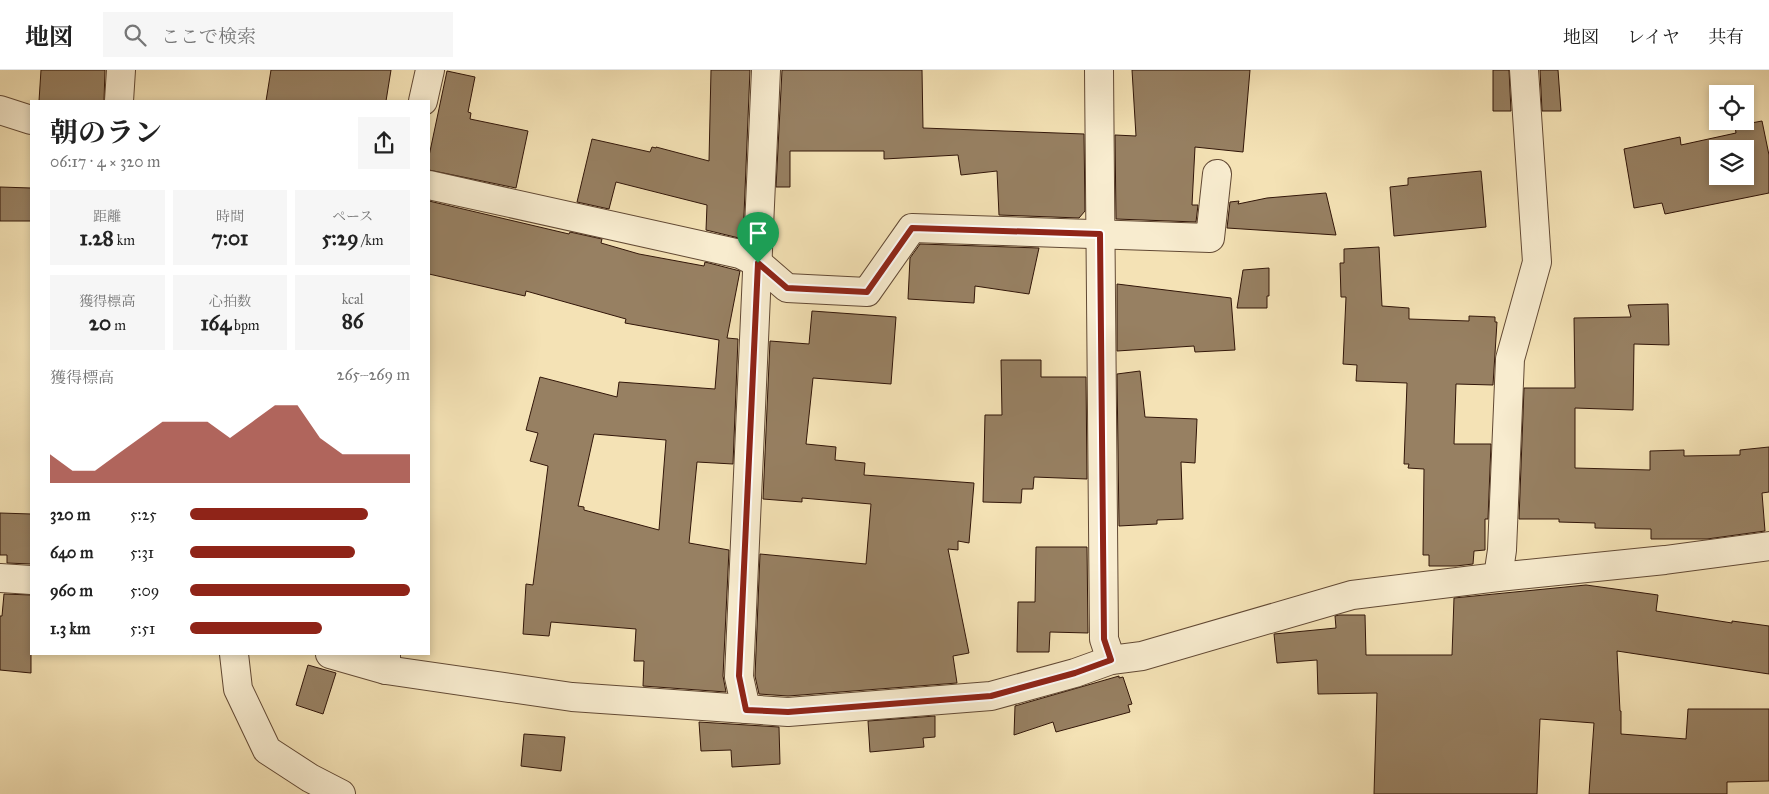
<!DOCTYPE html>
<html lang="ja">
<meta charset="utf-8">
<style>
body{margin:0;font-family:"IM FELL Great Primer","Noto Serif JP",serif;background:#f6f6f6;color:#222;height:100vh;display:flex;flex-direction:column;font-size:19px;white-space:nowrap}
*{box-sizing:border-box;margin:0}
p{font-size:16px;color:#767676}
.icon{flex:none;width:28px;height:28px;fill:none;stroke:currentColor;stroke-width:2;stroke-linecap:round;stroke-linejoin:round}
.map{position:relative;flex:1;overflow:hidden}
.panel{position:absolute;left:30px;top:30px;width:400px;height:555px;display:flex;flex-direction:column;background:#fff;border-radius:0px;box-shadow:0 2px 8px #0003}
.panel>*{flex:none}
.fabs{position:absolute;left:1709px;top:15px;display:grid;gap:10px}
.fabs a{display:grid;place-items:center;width:45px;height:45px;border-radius:0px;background:#fff;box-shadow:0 2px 8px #0003;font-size:25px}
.pin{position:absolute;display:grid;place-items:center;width:42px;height:42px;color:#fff;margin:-51px -21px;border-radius:50% 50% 50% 0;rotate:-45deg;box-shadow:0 0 5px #0007}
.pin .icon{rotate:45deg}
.round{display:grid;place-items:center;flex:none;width:52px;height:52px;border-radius:0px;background:#f6f6f6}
.head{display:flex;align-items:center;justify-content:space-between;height:85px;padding:0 20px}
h1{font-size:28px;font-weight:700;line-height:38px}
.metrics{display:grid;grid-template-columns:repeat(3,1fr);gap:8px;height:85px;padding:5px 20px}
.metrics div{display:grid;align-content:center;border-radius:0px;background:#f6f6f6;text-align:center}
.metrics b{font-size:21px;font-weight:700}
.metrics small{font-size:14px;font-weight:400}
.metrics p{font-size:14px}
.chart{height:140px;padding:10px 20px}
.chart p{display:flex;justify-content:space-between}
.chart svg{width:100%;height:90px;margin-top:5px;fill:#8f2418;opacity:.7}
ul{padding:0 20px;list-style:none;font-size:16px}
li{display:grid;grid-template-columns:80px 60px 1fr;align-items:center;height:38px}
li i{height:12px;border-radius:6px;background:#8f2418}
header{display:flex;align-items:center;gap:30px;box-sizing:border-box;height:70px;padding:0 25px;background:#fff;border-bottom:1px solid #e0e0e0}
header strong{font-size:24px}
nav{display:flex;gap:28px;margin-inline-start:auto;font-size:18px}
.search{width:350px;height:45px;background:#f6f6f6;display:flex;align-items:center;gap:12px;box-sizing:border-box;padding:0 18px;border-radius:0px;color:#767676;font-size:19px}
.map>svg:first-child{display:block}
</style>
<header>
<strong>地図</strong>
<div class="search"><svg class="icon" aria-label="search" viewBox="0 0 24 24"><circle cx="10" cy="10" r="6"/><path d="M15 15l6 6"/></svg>ここで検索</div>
<nav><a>地図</a><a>レイヤ</a><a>共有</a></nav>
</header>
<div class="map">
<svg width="1769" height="724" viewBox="0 0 1769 724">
<rect width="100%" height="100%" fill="#f4e2b5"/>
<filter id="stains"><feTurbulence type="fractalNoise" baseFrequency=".004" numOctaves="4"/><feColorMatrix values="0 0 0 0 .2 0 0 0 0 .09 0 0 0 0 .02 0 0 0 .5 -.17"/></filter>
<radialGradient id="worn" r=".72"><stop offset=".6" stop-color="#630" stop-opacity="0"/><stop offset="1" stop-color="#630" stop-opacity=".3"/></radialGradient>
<g fill="#978062" stroke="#321609" fill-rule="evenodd">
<path d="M 41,0 L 105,0 L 104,31 L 39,31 Z"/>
<path d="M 271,0 L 391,0 L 386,31 L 266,31 Z"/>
<path d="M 711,0 L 750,0 L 743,169 L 706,160 L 707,135 L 616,112 L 609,139 L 577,132 L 592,69 L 650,82 L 652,77 L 656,78 L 656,77 L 709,91 Z"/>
<path d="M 782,0 L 922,0 L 923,58 L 1084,64 L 1085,141 L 1079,148 L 999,145 L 997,101 L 961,105 L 958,85 L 884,89 L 884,81 L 790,81 L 790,117 L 776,117 Z"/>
<path d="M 1132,0 L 1250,0 L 1243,82 L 1195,77 L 1192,135 L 1198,135 L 1196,152 L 1116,149 L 1115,65 L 1136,66 Z"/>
<path d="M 1493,0 L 1509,0 L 1511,41 L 1493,41 Z"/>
<path d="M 1540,0 L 1558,0 L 1561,41 L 1542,41 Z"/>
<path d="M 447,1 L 475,7 L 468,42 L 471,43 L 470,49 L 528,61 L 516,118 L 429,100 L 429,86 Z"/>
<path d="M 1762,51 L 1769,85 L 1769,123 L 1665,144 L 1662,133 L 1634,138 L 1624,79 L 1680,67 L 1681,75 L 1736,63 L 1735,56 ZM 1718,79 L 1745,79 L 1745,106 L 1718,106 Z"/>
<path d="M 1481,101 L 1486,157 L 1394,166 L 1390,117 L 1408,115 L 1408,108 Z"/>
<path d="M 0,117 L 31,118 L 31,151 L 0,151 Z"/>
<path d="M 1326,123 L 1336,165 L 1227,158 L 1230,132 L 1239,131 L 1238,134 L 1267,128 Z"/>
<path d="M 429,131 L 569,164 L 570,162 L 602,169 L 601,173 L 639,184 L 704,196 L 705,192 L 740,201 L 727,268 L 738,269 L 733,394 L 697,392 L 689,473 L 729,480 L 723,606 L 726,622 L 643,616 L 644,591 L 634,591 L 636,559 L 551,552 L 549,566 L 523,564 L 526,514 L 533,515 L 548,396 L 530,391 L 538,363 L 526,360 L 540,307 L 617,327 L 619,312 L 715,319 L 719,270 L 625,253 L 626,249 L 526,221 L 525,226 L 429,204 ZM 594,364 L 666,370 L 659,460 L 584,440 L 584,437 L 578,436 Z"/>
<path d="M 920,174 L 1039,178 L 1029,224 L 975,216 L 974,233 L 908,229 L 910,188 Z"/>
<path d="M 1379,177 L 1382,236 L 1409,238 L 1409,249 L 1469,251 L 1469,246 L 1495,247 L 1495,252 L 1497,252 L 1493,315 L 1456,314 L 1454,374 L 1491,374 L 1488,449 L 1485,449 L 1485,480 L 1474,481 L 1473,494 L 1456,496 L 1429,496 L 1429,485 L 1423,485 L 1424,399 L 1408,398 L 1409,394 L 1404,394 L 1407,313 L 1356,311 L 1357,295 L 1343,294 L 1346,227 L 1341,227 L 1340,193 L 1344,193 L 1344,179 Z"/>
<path d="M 1269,198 L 1269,226 L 1267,226 L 1267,238 L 1237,238 L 1243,200 Z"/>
<path d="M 1117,214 L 1231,228 L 1235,280 L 1195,282 L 1194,276 L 1117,281 Z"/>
<path d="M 1668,234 L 1669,275 L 1634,274 L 1633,340 L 1575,338 L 1575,398 L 1650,400 L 1650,381 L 1684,380 L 1684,386 L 1740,385 L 1740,380 L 1769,377 L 1769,422 L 1762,423 L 1765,461 L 1707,469 L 1651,469 L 1651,459 L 1595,458 L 1595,453 L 1559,452 L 1559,449 L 1519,449 L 1524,318 L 1575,318 L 1574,248 L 1631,247 L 1628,235 Z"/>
<path d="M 812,241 L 896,247 L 891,314 L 813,308 L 806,374 L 836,377 L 835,390 L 865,393 L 864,405 L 974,413 L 969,473 L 958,471 L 958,480 L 948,479 L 969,583 L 953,586 L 957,613 L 788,626 L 759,624 L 755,606 L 760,484 L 866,494 L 871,434 L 802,428 L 802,432 L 763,429 L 770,271 L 809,274 Z"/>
<path d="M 1001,290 L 1041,290 L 1041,307 L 1086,307 L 1087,409 L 1034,407 L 1033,419 L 1022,419 L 1021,433 L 983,432 L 985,345 L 1002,345 Z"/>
<path d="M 1140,301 L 1145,347 L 1197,349 L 1195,393 L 1181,392 L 1183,449 L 1157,450 L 1157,454 L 1119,456 L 1117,304 Z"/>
<path d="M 0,443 L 31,444 L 31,494 L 7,493 L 7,485 L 0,485 Z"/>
<path d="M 1036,477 L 1087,477 L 1088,563 L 1050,562 L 1049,582 L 1017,582 L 1018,532 L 1035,532 Z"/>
<path d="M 1586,515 L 1658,525 L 1656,541 L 1732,553 L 1732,551 L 1769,556 L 1769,604 L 1617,581 L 1620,641 L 1621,641 L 1621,664 L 1686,669 L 1688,639 L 1769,639 L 1769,711 L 1727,712 L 1727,724 L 1589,724 L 1594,653 L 1540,649 L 1537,724 L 1374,724 L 1377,623 L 1318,624 L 1317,590 L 1277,593 L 1274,564 L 1336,558 L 1335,546 L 1339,545 L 1365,545 L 1366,585 L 1452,585 L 1454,528 Z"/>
<path d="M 4,524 L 31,525 L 31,603 L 0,600 L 0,546 L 2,546 Z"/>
<path d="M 308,595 L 336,603 L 323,644 L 296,635 Z"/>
<path d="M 1119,606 L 1119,608 L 1123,607 L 1132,634 L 1128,635 L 1130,642 L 1056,662 L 1053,652 L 1014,665 L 1015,636 Z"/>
<path d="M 935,646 L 935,667 L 923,668 L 924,677 L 870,682 L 868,651 Z"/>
<path d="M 699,652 L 779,657 L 780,694 L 732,697 L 731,680 L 701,681 Z"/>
<path d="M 524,664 L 565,667 L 561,701 L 521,696 Z"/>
</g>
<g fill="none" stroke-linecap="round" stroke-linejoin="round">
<g stroke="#624934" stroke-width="30">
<g id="minor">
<path d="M 1099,0 L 1104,569 L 1111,590"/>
<path d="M 119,31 L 121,0"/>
<path d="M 423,31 L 430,0"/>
<path d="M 0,40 L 31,50"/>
<path d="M 429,115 L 740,184 L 758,193 L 787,218 L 867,222 L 912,158 L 1210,168 L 1217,104"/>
<path d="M 1498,507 L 1502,480 L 1510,289 L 1537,192 L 1524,0"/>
<path d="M 0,508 L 31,510"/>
<path d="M 234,584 L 238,619 L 267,680 L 310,708 L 341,724"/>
<path d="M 330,584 L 386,600 L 386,584"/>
<path d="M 386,600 L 572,627 L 788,642 L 991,626 L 1075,603 L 1111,590 L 1142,586 L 1352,525 L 1498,507 L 1665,490 L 1769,476"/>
<path d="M 746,639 L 739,607 L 766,0"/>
</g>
</g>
<use href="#minor" stroke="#f8eccf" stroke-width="28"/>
</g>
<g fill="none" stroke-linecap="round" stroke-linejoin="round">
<g stroke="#fff" stroke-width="10">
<path id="route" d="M 912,158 L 1100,164 L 1104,569 L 1111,590 L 1075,603 L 991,626 L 788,642 L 746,640 L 739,606 L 758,193 L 787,218 L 867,222 Z"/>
</g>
<use href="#route" stroke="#8f2418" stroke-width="6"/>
</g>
<rect width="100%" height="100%" filter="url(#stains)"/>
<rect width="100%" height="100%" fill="url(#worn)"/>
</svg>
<div class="fabs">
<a><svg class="icon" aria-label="locate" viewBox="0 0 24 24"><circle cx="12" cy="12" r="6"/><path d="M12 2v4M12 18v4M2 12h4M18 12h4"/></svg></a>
<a><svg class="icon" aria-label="layers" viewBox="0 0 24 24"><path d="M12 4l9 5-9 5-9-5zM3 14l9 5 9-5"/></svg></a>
</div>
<div class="pin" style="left:758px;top:193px;background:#1e9e55"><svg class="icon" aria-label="arrive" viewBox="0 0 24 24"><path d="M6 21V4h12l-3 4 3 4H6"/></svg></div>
<section class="panel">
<div class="head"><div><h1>朝のラン</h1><p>06:17 · 4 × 320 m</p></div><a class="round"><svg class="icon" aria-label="share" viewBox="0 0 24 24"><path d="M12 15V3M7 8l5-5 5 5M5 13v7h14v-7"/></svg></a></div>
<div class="metrics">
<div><p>距離</p><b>1.28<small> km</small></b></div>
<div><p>時間</p><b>7:01</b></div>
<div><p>ペース</p><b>5:29<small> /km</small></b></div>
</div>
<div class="metrics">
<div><p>獲得標高</p><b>20<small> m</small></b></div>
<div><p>心拍数</p><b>164<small> bpm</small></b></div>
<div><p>kcal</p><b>86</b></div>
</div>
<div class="chart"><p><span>獲得標高</span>265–269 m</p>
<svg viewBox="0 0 160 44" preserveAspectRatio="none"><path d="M0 44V30L10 38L20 38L30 30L40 22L50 14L60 14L70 14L80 22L90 14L100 6L110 6L120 22L130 30L140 30L150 30L160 30V44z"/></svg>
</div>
<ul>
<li><b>320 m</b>5:25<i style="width:81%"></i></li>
<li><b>640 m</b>5:31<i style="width:75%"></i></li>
<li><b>960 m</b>5:09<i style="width:100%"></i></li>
<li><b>1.3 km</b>5:51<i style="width:60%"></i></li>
</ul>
</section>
</div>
